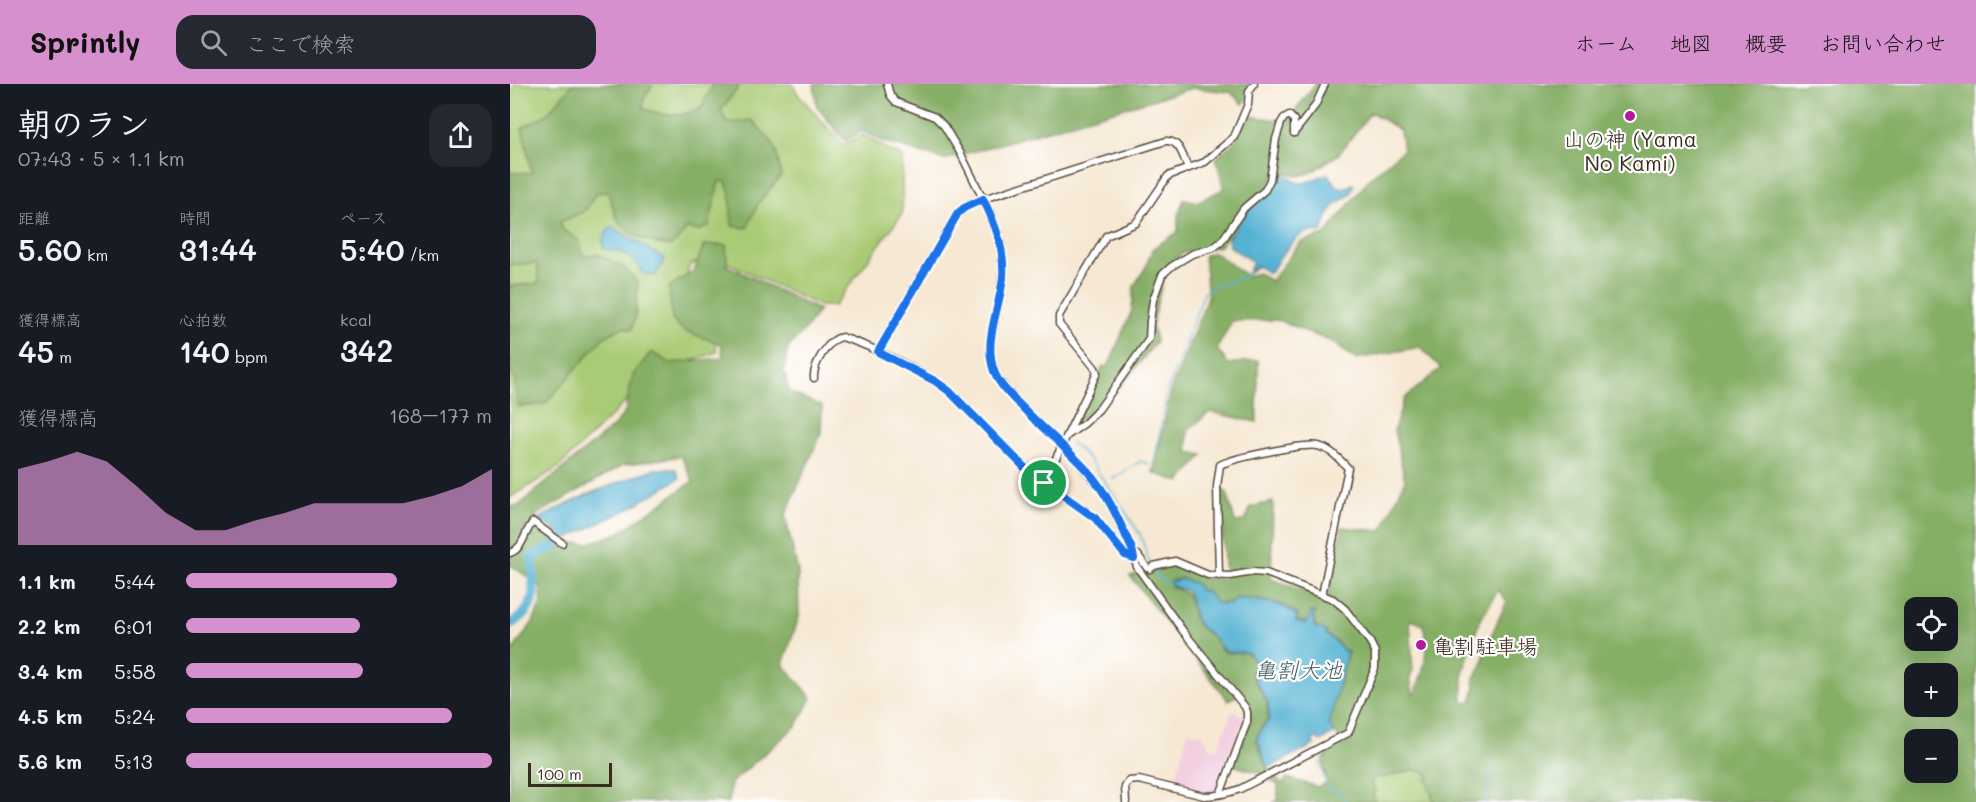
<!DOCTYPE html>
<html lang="ja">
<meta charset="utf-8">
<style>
body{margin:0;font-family:Mali,"Klee One",sans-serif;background:#242831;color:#f1f3f6;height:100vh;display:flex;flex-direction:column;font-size:22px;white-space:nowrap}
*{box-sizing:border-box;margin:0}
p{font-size:20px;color:#9ea1a6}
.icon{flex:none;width:33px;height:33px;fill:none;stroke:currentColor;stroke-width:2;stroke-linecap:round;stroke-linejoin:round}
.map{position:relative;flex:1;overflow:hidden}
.drawer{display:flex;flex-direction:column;background:#171b24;width:510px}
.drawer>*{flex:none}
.tools{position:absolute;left:1394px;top:513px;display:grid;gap:12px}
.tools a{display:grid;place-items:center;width:54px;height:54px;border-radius:12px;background:#171b24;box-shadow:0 6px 24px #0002;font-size:30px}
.scale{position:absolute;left:18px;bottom:15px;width:84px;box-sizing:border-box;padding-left:6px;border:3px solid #3b2a1e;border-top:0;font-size:16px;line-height:21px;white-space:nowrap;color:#3b2a1e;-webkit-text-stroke:4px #fff;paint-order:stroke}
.pin{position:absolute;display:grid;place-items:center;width:51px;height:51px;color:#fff;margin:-26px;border:3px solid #fff;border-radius:50%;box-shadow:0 2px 6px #0007}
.round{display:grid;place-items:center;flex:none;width:63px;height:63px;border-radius:18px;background:#242831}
.headline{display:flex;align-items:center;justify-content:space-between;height:102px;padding:0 18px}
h1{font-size:33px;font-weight:600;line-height:45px}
.figures{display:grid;grid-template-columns:repeat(3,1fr);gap:9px;height:102px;padding:6px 18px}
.figures div{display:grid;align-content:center}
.figures b{font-size:30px;font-weight:600}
.figures small{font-size:16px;font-weight:400}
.figures p{font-size:16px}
.chart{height:168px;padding:12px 18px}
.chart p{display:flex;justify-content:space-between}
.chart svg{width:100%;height:108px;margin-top:6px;fill:#d690ce;opacity:.7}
ul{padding:0 18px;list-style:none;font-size:20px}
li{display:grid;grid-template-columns:96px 72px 1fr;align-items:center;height:45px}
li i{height:15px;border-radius:8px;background:#d690ce}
header{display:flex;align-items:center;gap:36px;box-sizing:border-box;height:84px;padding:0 30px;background:#d690ce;color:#111}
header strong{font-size:28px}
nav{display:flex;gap:33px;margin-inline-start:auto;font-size:21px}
.search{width:420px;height:54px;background:#242831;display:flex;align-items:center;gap:15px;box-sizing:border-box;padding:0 21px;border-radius:18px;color:#9ea1a6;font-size:22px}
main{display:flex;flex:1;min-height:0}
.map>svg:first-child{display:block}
</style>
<header>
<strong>Sprintly</strong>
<div class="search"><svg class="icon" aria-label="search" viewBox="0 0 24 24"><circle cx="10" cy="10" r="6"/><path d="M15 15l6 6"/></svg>ここで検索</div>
<nav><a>ホーム</a><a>地図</a><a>概要</a><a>お問い合わせ</a></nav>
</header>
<main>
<section class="drawer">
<div class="headline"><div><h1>朝のラン</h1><p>07:43 · 5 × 1.1 km</p></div><a class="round"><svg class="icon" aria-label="share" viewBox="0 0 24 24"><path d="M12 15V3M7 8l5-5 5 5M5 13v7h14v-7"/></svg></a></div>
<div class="figures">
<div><p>距離</p><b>5.60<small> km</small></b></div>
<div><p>時間</p><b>31:44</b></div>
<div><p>ペース</p><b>5:40<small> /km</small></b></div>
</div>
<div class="figures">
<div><p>獲得標高</p><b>45<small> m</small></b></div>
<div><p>心拍数</p><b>140<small> bpm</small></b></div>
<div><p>kcal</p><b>342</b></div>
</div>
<div class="chart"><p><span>獲得標高</span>168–177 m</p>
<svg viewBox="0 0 160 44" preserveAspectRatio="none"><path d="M0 44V13L10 10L20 6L30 10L40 20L50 31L60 38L70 38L80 34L90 31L100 27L110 27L120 27L130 27L140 24L150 20L160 13V44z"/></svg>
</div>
<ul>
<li><b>1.1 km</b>5:44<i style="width:69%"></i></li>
<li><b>2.2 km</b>6:01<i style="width:57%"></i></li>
<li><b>3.4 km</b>5:58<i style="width:58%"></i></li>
<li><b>4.5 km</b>5:24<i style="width:87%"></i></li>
<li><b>5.6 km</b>5:13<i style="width:100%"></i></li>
</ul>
</section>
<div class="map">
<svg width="1466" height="718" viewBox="0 0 1466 718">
<rect width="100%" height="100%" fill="#fff"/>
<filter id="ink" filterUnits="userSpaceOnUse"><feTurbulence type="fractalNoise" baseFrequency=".0167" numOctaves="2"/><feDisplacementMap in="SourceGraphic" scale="12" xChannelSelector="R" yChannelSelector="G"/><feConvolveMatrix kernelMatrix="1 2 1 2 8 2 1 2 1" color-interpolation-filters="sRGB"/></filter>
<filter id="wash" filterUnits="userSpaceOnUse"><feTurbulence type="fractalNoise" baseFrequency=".008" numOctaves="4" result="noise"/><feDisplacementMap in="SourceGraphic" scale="24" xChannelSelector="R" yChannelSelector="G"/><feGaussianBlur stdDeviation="1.35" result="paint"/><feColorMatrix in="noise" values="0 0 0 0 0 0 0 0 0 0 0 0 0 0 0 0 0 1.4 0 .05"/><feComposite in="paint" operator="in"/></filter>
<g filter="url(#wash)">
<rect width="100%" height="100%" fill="#f6e8d3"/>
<path fill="#f2cfe1" d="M 722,628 L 735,632 L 709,701 L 703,710 L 664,701 L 678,647 L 693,651 L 701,665 L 708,664 Z"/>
<g fill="#a9cb74" stroke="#727a49" stroke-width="1.5">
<path d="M 5,0 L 283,0 L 287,9 L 333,61 L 353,51 L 392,73 L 392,130 L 324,222 L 310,222 L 205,173 L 180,181 L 168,225 L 205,254 L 207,268 L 145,289 L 49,383 L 0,414 L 0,13 Z"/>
<path d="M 913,641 L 965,718 L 847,718 L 834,701 Z"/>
</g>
<g fill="#86af66" stroke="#606c42" stroke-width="1.5" fill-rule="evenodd">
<path d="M 63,0 L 143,0 L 134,14 L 133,24 C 155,33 168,34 191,25 L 202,2 L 201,0 L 227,0 L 229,3 L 211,26 L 217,39 L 242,36 L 263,59 L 268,75 L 271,92 L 249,118 L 237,144 L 222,142 L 220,110 L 216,98 L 209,97 L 199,142 L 188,147 L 177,144 L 169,155 L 160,162 C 141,159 119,153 108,136 C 103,128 102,117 98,108 L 86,109 L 75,127 L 50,138 L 52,145 L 70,157 L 72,172 L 87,170 L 114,183 L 128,199 L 125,235 L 121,246 L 113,243 L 93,254 L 35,320 L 7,323 L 4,291 L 0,289 L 0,202 L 29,199 L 27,179 L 0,181 L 0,89 L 22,89 L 12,44 L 37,30 Z"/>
<path d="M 304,0 L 747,0 L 733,20 L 720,8 L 683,4 L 434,76 L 375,58 L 352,47 L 335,57 L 307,23 Z"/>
<path d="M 804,0 L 1466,0 L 1466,718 L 924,718 L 916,695 L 919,693 L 915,688 L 903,686 L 871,694 L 866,692 L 861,698 L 865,706 L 863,711 L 865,718 L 763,718 L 768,717 L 768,701 L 748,688 L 724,682 L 740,637 C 741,626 736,619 730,610 L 718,616 L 620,492 L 666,480 L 692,493 L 715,496 L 710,404 L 717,409 L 725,438 L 735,437 L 741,423 L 763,418 L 761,495 L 817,515 L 832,443 L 872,447 L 895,396 L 884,346 L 894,315 L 931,284 L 910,263 L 845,275 L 822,258 L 768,236 L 722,237 L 707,265 L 718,280 L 748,276 L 747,338 L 700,328 L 678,346 L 678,368 L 693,371 L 670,398 L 643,389 L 662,303 L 698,213 L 694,171 L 704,168 L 737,192 L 748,189 L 761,197 L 791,158 L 815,151 L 859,95 L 893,66 L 890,46 L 861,28 L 829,70 L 800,89 L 787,92 L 766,85 C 758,108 751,110 736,127 C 726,137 719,150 710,162 L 672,169 L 649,190 L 653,195 L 642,241 L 646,257 C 623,289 602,313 571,336 L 567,335 L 593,282 L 598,283 L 622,226 L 624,202 L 636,183 L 642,165 L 668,148 L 668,132 L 674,115 L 687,118 L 714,105 L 706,74 L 725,57 L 738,32 L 777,37 L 804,2 ZM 672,494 L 686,500 L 691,507 L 696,506 L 706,519 L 720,519 L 726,514 C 747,516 771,515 788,531 L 787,537 L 792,537 L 794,539 L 798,537 L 801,528 L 806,528 L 804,532 L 805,543 L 816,547 L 817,551 C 825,554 829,563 838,568 L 819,641 L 830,655 L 813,676 L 816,699 L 808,703 L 777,694 L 772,700 L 757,685 L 746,655 L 750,645 L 758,635 L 757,618 L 742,592 L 745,580 L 738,569 C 730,567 723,571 715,568 C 709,566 708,559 704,554 C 697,548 687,543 684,535 C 676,515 686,512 662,503 L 659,497 ZM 988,506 L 997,517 L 976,563 L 972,581 L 964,594 L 965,605 L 961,618 L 953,619 L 953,589 L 969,538 ZM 1404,524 L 1437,524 L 1437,556 L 1404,556 ZM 902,536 L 913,541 C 917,556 917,571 913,586 C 911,596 907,598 906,609 L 903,610 L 900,592 L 903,586 L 900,538 ZM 1404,590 L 1437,590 L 1437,622 L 1404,622 ZM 1404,656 L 1437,656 L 1437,688 L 1404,688 Z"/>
<path d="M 194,161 L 216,161 L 217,182 L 309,226 L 297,243 L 278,264 L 274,287 L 279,308 L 312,322 L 311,349 L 275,432 L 288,488 L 289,533 L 273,580 L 302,614 L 287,641 L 221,699 L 219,718 L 0,718 L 0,570 L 23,538 L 32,517 L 30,501 L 0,481 L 0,422 L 8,422 L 104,342 L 115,328 L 123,291 L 141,268 L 160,279 L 213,274 L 211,260 L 174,247 L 162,236 L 159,203 L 184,187 ZM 171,372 L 183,397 L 109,449 L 80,459 L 57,459 L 50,463 L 24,432 L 113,381 Z"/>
</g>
<g fill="#55b2d3" stroke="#486e78" stroke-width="1.5">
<path d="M 771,88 C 778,91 782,97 789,99 C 796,101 810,91 818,90 L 828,103 L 832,105 L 843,100 L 844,101 C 840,113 838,112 829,118 C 819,125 815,138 812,148 C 807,148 802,147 797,148 C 784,152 767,177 761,188 L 759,189 L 748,182 L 738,189 L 743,178 L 719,162 L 718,154 C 725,145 731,135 738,127 C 751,112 762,109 767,89 Z"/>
<path d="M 101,144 L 104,144 L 155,175 L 145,192 L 133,189 C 124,172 113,167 94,165 C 91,158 94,148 101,144 Z"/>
<path d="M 144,385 L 165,385 L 170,394 L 115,427 L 58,454 L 28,435 L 76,411 Z"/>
<path d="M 672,495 L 686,500 L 691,507 L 696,507 L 706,519 L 720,520 L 726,515 C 747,517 771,516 787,532 L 786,538 L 792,538 L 794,540 L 798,537 L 801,529 L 805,529 L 803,532 L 804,543 L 816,547 L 816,551 C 825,554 828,564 837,568 L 819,641 L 825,649 L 810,657 L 808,654 L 803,655 L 804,661 L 758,684 L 747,655 L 751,646 L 759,636 L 758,618 L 743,592 L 746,580 L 739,569 C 731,567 724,570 716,567 C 710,565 709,558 704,554 C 698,548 691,545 687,538 C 681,529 684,514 676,507 C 673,505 666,504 662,502 L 660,498 Z"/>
</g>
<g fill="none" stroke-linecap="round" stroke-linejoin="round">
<g stroke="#55b2d3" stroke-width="1.5">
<path d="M 561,358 L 580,376 L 630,450 L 640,481"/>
<path d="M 644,380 L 658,305 L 694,209 L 700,203 L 721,198 L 738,189"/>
<path d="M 603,395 L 631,377 L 639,380"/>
<path d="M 643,485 L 651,497 L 662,499"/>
<path d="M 810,678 L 817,703 L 832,711 L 837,718"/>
<path d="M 975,718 L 983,680"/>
</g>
<path stroke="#55b2d3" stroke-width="10" d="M 0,540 C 30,525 24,501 22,473 L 45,462 L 63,440"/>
</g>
</g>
<g filter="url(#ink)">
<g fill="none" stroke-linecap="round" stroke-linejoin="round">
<g stroke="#574639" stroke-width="9">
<g id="minor">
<path d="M 377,0 L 380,11 L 386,18 L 425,33 L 434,42 L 451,70 L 482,133 L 491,160 L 493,183 L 490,210 L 481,254 L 480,268 L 485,290 L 501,312 L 562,371 L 594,408 L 622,465 L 627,483 L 673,547 L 735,623 L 737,628 L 737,638 L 711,708"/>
<path d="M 784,49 L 805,22 L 815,0"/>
<path d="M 368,268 L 444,135 L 454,124 L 473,115 L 656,57 C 670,56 673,73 678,84"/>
<path d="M 304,294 C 303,281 318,255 332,253 C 368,265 407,285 439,307 L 516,385 L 585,434 L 615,471 L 624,474"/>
<path d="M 558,351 L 575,339 L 589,325 L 639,255 L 640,237 L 643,216 L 652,191 L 662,182 L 682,170 L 703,164 L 711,158 L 734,124 L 755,106 L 760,96 L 766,55 L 771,39 L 774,34 L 779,31 L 784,36 L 784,49"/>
<path d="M 534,399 L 587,289 L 585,284 L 549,240 L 549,232 L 596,152 L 626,139 L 658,92 L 695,78 L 724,53 L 738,20 L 739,7 L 744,0"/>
<path d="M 0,469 C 14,464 14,448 23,438 L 52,459"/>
<path d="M 709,492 L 707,402 L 710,381 C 723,374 794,359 808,362 C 821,365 829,375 838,384 L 812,511"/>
<path d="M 616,718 L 615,703 L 619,697 L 629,696 L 694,712 C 706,712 719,709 730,705 L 838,649 L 865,584 L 865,568 L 860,558 L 835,525 L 823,515 L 756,489 L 743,488 L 720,492 L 698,491 L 665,477 L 644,482 L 640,485 L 637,484 L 628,471 L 623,469"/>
</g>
</g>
<use href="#minor" stroke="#fff" stroke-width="6"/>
</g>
</g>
<g fill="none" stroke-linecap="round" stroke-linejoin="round" filter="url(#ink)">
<g stroke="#fff" stroke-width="12">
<path id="route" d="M 473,115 C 485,139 495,165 493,193 C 490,224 473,256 484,287 C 489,301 502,313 512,323 C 534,346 559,366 580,390 C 599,412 610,439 622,465 L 624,474 L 615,471 L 585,434 L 516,385 L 439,307 L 425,297 L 368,268 L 448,129 L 454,124 Z"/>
</g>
<use href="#route" stroke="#1a73e8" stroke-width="8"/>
</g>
<g fill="#b5179e" stroke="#fff" stroke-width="2">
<circle cx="1120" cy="32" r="6"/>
<circle cx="911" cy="561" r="6"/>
</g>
<g text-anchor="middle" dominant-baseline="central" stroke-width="4.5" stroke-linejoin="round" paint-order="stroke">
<g font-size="21" fill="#3b2a1e" stroke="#fff">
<text x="1120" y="54">山の神 (Yama<tspan x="1120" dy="24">No Kami)</tspan></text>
<text x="923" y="561" text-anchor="start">亀割駐車場</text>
</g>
<g font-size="22" font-style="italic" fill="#456066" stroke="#fff">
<text x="788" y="585">亀割大池</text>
</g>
</g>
</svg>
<div class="tools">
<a><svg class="icon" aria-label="locate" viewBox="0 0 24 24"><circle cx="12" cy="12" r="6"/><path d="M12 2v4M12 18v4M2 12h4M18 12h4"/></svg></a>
<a>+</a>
<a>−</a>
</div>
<div class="scale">100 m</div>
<div class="pin" style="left:534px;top:399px;background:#1e9e55"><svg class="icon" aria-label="arrive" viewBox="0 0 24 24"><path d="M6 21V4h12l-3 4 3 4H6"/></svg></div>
</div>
</main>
